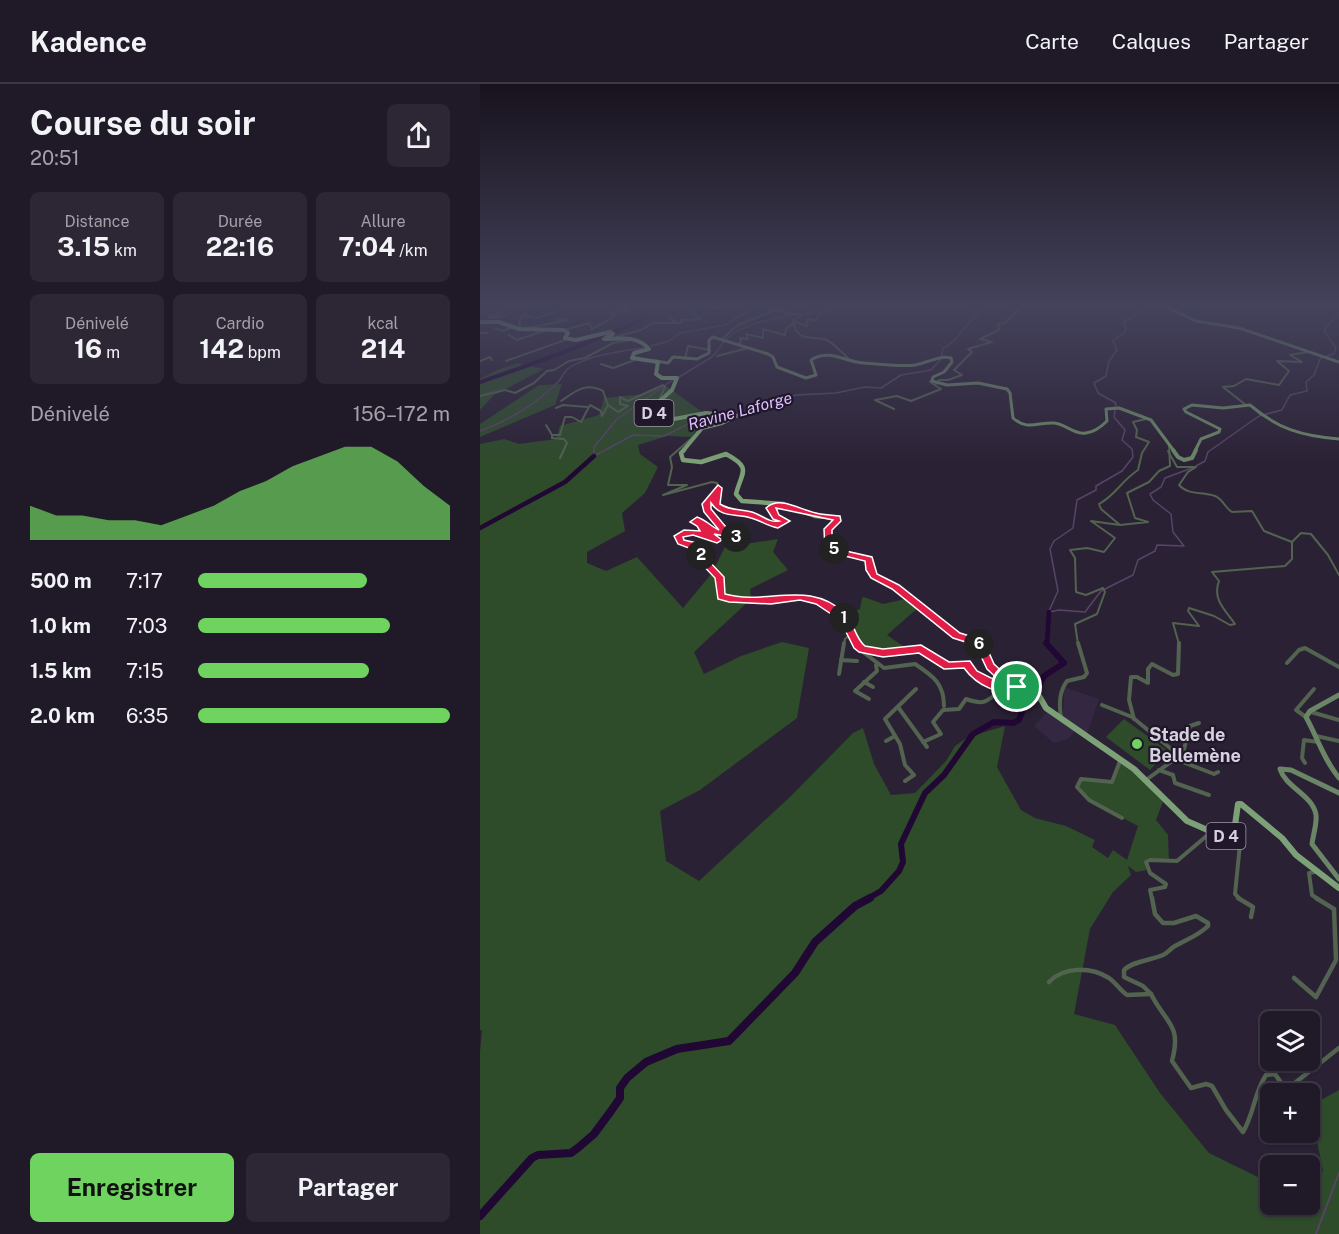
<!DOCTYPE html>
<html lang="fr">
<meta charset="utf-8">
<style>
body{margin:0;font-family:"Public Sans",sans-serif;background:#2d2634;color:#f1f3f6;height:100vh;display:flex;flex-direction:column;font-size:22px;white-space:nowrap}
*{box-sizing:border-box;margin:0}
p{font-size:20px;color:#a2a0a8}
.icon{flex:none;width:33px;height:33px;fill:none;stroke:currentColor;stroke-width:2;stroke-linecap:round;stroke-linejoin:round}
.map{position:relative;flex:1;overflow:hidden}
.drawer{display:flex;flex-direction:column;background:#201928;width:480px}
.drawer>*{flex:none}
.fabs{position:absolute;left:780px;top:927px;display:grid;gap:12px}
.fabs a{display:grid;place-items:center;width:60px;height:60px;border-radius:9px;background:#201928;box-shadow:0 2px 4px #0004,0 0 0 2px #3d3845;font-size:30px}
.pin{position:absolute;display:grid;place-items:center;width:51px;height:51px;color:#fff;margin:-26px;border:3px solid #fff;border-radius:50%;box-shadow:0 2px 6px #0007}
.km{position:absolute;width:30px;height:30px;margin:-15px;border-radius:50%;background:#222;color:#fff;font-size:16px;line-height:30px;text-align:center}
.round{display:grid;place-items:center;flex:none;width:63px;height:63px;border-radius:9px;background:#2d2634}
.head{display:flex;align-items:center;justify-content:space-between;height:102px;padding:0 30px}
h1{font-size:33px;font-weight:700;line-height:45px}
.figures{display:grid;grid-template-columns:repeat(3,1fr);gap:9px;height:102px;padding:6px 30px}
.figures div{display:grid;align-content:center;border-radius:9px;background:#2d2634;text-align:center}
.figures b{font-size:26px;font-weight:700}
.figures small{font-size:16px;font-weight:400}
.figures p{font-size:16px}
.chart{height:168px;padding:12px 30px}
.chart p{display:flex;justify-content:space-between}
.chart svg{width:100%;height:108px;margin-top:6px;fill:#6fd35f;opacity:.7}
.button{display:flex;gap:12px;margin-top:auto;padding:12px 30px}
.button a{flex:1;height:69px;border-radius:9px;background:#6fd35f;color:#111;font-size:24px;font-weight:700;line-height:69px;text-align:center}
.button a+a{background:#2d2634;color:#f1f3f6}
ul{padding:0 30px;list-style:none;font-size:20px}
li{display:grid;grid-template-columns:96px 72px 1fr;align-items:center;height:45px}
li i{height:15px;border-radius:8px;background:#6fd35f}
header{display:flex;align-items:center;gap:36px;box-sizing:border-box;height:84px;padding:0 30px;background:#201928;border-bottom:2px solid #3d3845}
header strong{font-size:28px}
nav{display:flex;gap:33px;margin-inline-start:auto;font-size:21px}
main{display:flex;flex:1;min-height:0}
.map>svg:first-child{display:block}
</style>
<header>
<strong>Kadence</strong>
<nav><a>Carte</a><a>Calques</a><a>Partager</a></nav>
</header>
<main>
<section class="drawer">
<div class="head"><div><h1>Course du soir</h1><p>20:51</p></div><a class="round"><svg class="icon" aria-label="share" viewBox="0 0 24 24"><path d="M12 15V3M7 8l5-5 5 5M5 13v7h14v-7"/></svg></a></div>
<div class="figures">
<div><p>Distance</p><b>3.15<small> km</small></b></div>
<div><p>Durée</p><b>22:16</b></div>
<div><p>Allure</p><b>7:04<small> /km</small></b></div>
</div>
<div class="figures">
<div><p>Dénivelé</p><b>16<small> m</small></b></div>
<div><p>Cardio</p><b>142<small> bpm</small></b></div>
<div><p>kcal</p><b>214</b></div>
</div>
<div class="chart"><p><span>Dénivelé</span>156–172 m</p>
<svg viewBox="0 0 160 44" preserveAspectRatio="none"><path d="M0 44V30L10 34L20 34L30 36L40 36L50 38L60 34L70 30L80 24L90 20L100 14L110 10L120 6L130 6L140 12L150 22L160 30V44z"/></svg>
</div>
<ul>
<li><b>500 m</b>7:17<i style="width:67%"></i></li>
<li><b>1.0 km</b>7:03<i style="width:76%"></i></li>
<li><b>1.5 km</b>7:15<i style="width:68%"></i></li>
<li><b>2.0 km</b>6:35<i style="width:100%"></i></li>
</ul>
<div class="button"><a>Enregistrer</a><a>Partager</a></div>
</section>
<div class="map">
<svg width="859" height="1150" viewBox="0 0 859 1150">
<rect width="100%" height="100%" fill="#2b2135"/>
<g fill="#342742">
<path d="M 584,603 L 619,615 L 607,650 L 583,635 Z"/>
<path d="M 567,628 L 595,647 L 588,655 L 574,659 L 554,642 Z"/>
</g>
<g fill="#2e4b2a">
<path d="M 37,279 L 64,285 L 14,311 L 0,326 L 0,295 L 17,286 Z"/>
<path d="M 82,300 L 75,321 L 0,353 L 0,340 L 59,301 Z"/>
<path d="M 185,301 L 222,328 L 213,353 L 187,352 L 158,361 L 160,370 L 178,383 L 165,409 L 142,429 L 145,447 L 107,468 L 107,479 L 126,487 L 157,473 L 203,524 L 232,489 L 245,463 L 298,455 L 293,468 L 308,486 L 270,505 L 271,515 L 214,568 L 224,590 L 261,572 L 302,558 L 329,564 L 317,634 L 220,706 L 180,727 L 186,777 L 219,797 L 310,713 L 373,649 L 383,644 L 394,680 L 411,711 L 435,709 L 466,677 L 475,662 L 488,653 L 525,642 L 517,683 L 541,726 L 555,734 L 586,742 L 615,756 L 612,763 L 628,774 L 633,766 L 647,776 L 658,742 L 609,716 L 597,703 L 601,695 L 632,698 L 641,675 L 684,715 L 676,736 L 688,751 L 689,778 L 673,774 L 665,782 L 667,786 L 656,788 L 648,782 L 651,791 L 633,808 L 610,845 L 594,930 L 635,941 L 680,1009 L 729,1069 L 790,1099 L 790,1120 L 830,1120 L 830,1098 L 843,1087 L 830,1022 L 859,1006 L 859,1150 L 0,1150 L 0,967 L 2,946 L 0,946 L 0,360 L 24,355 L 39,360 L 76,355 L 80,342 L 119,331 L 124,314 L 163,310 Z"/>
<path d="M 384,513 L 403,520 L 430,514 L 440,522 L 407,551 L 427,565 L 409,569 L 380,564 L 364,533 L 380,525 L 382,514 Z"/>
<path d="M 644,635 L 688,667 L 670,686 L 626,653 Z"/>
</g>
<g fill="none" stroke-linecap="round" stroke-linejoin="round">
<g stroke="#574467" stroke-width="1.5">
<path d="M 853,220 L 859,223"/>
<path d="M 358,222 L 369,220"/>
<path d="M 0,227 L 43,220"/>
<path d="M 322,231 L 354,223"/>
<path d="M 246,255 C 265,239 290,235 314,231"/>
<path d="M 171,262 L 189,257 L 200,249 L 245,241 L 280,220"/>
<path d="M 847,272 L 854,270 L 856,264 L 844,246 L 859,229"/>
<path d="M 199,293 L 232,273 L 245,257"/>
<path d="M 257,330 L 296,320 L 316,311 L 356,309 L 385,303 L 401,304 L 421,291 L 451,286 L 461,275 L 463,264 C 478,258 483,240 497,232 L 496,226 L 485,220"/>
<path d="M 0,347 C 26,338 58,319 78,298 C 82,294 84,287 89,284 C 106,272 144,266 164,264"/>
<path d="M 114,371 L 114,363 L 137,335 L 194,295"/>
<path d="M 114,372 L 153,351 L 184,352 L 216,336 L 250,333"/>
<path d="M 716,382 L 725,377 L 728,368 L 779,332 L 802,326 L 810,311 L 827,307 L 826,298 L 834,291 L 841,273"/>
<path d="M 569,527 L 578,507 L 570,465 L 574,457 L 593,444 L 597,416 L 616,406 L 616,402 L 642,387 L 653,373 L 652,365 L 642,356 L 645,346 L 634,333 L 636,319 L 618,309 L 614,299 L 626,292 L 629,277 L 637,266 L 633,257 L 646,247 L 644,238 L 658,229 L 657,220"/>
<path d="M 569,528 L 579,526 L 605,528 L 621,507 L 653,491 L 658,476 L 675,467 L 677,461 L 704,462 L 693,448 L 691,430 L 673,416 L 670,410 L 681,403 L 685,394 L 712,384"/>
</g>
<path stroke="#574467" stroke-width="2" d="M 836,1150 L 859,1089"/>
<path stroke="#200734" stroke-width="4" d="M 0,298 C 67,275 131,252 194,220"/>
<g stroke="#200734" stroke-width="4.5">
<path d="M 0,444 L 85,398 L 114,372"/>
<path d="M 567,560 L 569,528"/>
</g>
<g stroke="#200734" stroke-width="6">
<path d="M 558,604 L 564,592 L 584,579 L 566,559"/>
<path d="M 387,815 L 401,807 L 419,787 L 423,778 L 421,760 L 445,709 L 464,691 L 493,650 L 514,638 L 533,639 L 539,636 L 546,617 L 555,609"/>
</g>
<path stroke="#200734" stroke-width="8" d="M 0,1132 L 52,1074 L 58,1071 L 91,1069 L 99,1063 L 114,1050 L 131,1027 L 140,1014 L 140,1004 L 147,994 L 166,978 L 197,965 L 249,957 L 315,889 L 335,858 L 375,822 L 390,814"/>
<g stroke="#52634f" stroke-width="2">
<path d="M 6,220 L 2,222 L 9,223 L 12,220"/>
<path d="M 303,220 L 305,223 L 303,225 L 290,226 L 321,231"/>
<path d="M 693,220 L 707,222 L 729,220"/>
<path d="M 321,231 L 313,236 C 316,260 332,251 347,256 C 350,257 365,271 369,275"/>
<path d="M 189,232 L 195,238"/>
<path d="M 12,234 L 8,233 L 21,228"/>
<path d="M 12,234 L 25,232"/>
<path d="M 15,244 L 22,247 L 34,243"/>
<path d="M 48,244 L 88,236 L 77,235"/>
<path d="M 41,245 L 39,237 L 43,231 L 56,234 L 78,227"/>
<path d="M 85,246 L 109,239 L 112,245 L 135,232 L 130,229 L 148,226 L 136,224 L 156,222 L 145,220"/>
<path d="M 0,249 L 7,249"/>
<path d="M 29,251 L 37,256 L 63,247"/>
<path d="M 135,253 L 161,246 L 173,239 L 199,239 L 202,238 L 201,236 L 221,235 L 210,227 L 216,226 L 217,222 L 239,224 L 236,220"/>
<path d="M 242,255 L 258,241 L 293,227"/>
<path d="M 258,260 L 261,258 L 260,254 L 268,255 L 266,250 L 283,254 L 283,245 L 305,251 L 306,245 L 315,238 L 327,242 L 328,235 L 335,237 L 341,228 L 358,223 L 349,220"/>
<path d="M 237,272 L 268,264"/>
<path d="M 205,275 L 208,262 L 230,266"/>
<path d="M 0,277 L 10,273 L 12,276"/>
<path d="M 26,277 L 88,255"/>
<path d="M 121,280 L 133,284 L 155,276"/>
<path d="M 456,300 L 459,296 L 468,296 L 482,291 L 474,286 L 492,268 L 488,265 L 512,258 L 500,255 L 519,246 L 518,240 L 525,239 L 544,220"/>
<path d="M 0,312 L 25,306 L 35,309 L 54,299 L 67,287 L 74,286 L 89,277 L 105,274 L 133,259 L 150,256"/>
<path d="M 81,317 C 96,307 105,298 123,307 L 128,321"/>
<path d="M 766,321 L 743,303 L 754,302 L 766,295 L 799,301 L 809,287 L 797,277 L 822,278 L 810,271 L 827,268"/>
<path d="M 76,324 L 83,321 L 107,323"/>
<path d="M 414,325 L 395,316 L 417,312 L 431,317 L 461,305 L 450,298 L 452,295"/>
<path d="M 66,341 L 72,351 L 80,351 L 85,333 L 92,333 L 101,338 L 110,321 L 121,327 L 122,332 L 128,321 L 138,328 L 148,322 L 140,320 L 140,313 L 148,317 L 183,301 L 185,303 L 178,318"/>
<path d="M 72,352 L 72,354 L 84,355 L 87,359 L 80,374"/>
<path d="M 213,353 L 190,373 L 192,383 L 188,401 L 207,401 L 183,411 L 232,398 L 237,399 L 238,404"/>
<path d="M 688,367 L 697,383 L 716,383 L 708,388 L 699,401 C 709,412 722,407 735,412 C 743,415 745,424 752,428 L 772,427 L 784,447 L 812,458 L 821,449 L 831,450 L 848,471 L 859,491"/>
<path d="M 238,404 L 226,424 L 235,436 L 258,453 L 246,451 L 217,436 L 214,438 L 221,440 L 223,447 L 237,456 L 214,448 L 201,450 L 198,455 L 221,466 L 221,474 L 240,493 L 241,512 L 291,517 L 320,512 L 339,518 L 363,533 L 378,560"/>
<path d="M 238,404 L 236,421 L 248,429 L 272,431 L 289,440 L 298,441 L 306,437 L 296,433 L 290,425 L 299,422"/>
<path d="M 640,441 L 668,438 L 655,434 L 647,409 L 669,398 L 679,387 L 690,382 L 689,360"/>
<path d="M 364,560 L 365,555 L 372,549"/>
<path d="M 598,560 L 595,540 L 617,530 L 625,508 L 623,504 L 606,511 L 596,508 L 595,474 L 590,466 L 607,464 L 624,468 L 635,454 L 611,437 L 640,441 L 621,425 L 619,420 C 637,410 640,398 658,386 L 662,369 L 669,358 L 656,353 L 657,346 L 653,338 L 666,335"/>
<path d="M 699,560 L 693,539 L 719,542 L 708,527 L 709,524 L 734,532 L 750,541 L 755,540 C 745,526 732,515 739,497 L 732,488 L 805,482 L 812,475 L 812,458"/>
</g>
<g stroke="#52634f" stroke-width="4">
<path d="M 377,559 L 382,565 L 403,569 L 441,565 L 468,582 L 486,580 C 500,595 515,608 536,603"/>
<path d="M 385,565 L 383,568 L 404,584 L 435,580 C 453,592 464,599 464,622"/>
<path d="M 361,576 L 377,577"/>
<path d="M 807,579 L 819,566 L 825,564 L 859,583"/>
<path d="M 359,590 L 364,559"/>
<path d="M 384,598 L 393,603"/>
<path d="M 389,615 L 375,607 L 397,587 L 396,581"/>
<path d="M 622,621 L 652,633 L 690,664 L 695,670 L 695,675"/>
<path d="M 418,623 L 447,663"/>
<path d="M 831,628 L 859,636"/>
<path d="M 581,633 C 579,620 579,608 587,597 L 604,593 L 607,589 L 598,559"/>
<path d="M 826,633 L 816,626 L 834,605"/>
<path d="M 654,635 L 649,616 L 651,593 L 657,593 L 668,599 L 668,585 L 672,580 L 693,591 L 698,590 L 699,559"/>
<path d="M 836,652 L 859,657"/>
<path d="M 406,657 L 415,652"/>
<path d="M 443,658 L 461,650 L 453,638 L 463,626 L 479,625 L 486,615 C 506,622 507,617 522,605"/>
<path d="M 695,675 L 734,690 L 738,688"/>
<path d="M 699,676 L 702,673 L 710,642 L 719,639"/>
<path d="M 640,677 L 632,698 L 601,695 L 597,703 L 609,716 L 642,734"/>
<path d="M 825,679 L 822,674 L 824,656 L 838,658"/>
<path d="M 679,686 L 693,691 L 695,699 L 729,711"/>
<path d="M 666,696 L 695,675"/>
<path d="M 425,697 L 434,691 L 425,681 L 420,660 L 405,635 L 436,605"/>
<path d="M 756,743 L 761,750 L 755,810 L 760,815"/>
<path d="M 835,788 L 829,789 L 832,811 L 838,815"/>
<path d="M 672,815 L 670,806 L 685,803 L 686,800 L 670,789 L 666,778 L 670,776 L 697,777 L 730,749"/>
</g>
<g stroke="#52634f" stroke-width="4.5">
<path d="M 758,814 L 773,823 L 771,833"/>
<path d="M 814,894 L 836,913 L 856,876 L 854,825 L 836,814"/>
<path d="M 569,898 C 584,882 611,883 629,894 C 636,899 640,906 647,911 L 671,910 L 663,902 L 644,893 L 644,886 C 653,877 672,876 683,871 C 688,869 691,864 695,862 C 707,855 718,852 728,842 L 728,839 L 716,832 L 694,839 L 683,839 L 675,830 L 672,814"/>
<path d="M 671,910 C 686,940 702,940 692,977 L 711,1004 L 726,1000 L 732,1002 L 746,1026 L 763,1048 C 774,1030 774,1009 786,991 L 795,990 L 806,1006 L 859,964"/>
</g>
<g stroke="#6a8666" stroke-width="3">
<path d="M 680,220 L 716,237 L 759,244 L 859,278"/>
<path d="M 176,277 L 188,279 L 193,273 L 217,275 L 229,269 L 229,256 L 233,253 L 288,270 L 293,273 L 297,283 L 326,294 L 336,291 L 331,276 C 349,264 365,278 384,279 C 401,280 419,283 435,281 C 448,279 458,271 471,274 L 472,278 L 464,288 L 453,293 L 452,297 L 467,301 L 498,299 L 527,305 L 530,309 L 533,334 C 547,347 558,338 574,339 C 586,340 594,351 606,349 C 615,348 621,343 627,337 L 626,325 L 639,324 L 671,336 L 694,367"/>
<path d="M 715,367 L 721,355 L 739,348 L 740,345 L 706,328 L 704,325 L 712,321 L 743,324 L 770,321 C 798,345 822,352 859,355"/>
</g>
<path stroke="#6a8666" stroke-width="4" d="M 693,366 L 698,373 L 704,376 L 712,374 L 716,366"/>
<g stroke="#6a8666" stroke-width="5">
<path d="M 859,611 L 830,627 L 826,633 C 838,655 843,674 859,694"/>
<path d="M 859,709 L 811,686 L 800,685 C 806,704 833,711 836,731 C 837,740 833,751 832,760 L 859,795"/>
</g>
<path stroke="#7da177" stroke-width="4" d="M 0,238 L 19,238 L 39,245 L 84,246 L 88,249 L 85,254 L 96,256 L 130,248 L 133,250 L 124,255 C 141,255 157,251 169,265 L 154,269 L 152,274 L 178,278 L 176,290 L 182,294 L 197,294 L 192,306 L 172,324 L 174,329 L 194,335 L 226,329 L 256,332 L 242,339 L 222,344 L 203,367"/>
<path stroke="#7da177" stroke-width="4.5" d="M 204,366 L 201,369 L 203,376 L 221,378 L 246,370 C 272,384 262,387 256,410 L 262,417 L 303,420 L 335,432 L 357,434 L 357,437 L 348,445 L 348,462 L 364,469 L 389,475 L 390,486 L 394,492 L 415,503 L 477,552 L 498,560"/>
<path stroke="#7da177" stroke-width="6" d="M 494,559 L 500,561 C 511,587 526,603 555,605 L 566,624 L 654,685 L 707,737 L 732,748 L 751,751 L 754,748 L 758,720 L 761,720 L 802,754 L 816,771 L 859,804"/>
</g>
<linearGradient id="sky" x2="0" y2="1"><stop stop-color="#18121d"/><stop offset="0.58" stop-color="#44435c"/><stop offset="1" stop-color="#44435c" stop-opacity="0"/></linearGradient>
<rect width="859" height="381" fill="url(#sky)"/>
<path fill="#e11d48" stroke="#fff" stroke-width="1.5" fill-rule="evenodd" d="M 238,401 L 242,404 L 240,420 C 251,427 260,425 272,428 C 282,431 289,439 299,437 L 293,435 L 286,424 C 300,411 320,426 336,429 C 344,431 352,431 360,432 L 361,437 L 352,446 L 352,460 L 366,467 L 392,473 L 397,490 L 419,501 L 480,549 L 499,555 L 506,562 L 514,580 L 528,593 L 541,600 L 541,606 C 519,612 497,602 484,584 L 464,585 L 439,569 L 403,573 L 379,568 L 374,564 L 360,536 L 336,520 L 320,516 L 291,520 L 249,518 L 238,515 L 235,494 L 218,476 L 217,467 L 198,460 L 194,452 L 204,446 L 220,447 L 217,442 L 210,438 L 217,433 C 226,436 232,443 239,446 L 224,428 L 222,420 ZM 231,419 C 242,435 256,429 271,434 C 281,437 288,442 298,444 L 310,437 L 299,431 L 296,424 L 353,436 L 344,445 L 345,464 L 361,471 L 385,477 L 386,486 L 391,494 L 412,505 L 473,554 L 492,560 L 498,566 L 507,585 L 523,600 L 497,587 L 490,577 L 469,578 L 441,561 L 403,565 L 385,562 C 375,554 374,539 366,530 C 328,494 288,522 245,510 L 244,493 L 225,473 L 224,464 L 217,459 L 204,456 L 203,453 L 213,451 L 237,459 L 242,456 L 234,450 L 260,455 L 260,451 L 245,442 L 231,425 Z"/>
<circle fill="#6fd35f" stroke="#21172b" stroke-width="2" cx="657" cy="660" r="6"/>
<g text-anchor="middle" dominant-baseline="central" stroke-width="4.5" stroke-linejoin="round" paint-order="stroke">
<g font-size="16" font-style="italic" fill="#ddc0ff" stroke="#21172b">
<text transform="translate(260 327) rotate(-15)">Ravine Laforge</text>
</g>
<g fill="#21172b" stroke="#a099a8" stroke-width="1.5">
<rect x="154.5" y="316" width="39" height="26" rx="4.5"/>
<rect x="726.5" y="739" width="39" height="26" rx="4.5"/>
</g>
<g font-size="16" font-weight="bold" fill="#d6d1de">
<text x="174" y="329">D 4</text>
<text x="746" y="752">D 4</text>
</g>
<g font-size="18" font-weight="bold" fill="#d6d1de" stroke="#21172b" text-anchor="start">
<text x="669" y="650">Stade de<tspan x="669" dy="21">Bellemène</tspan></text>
</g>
</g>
</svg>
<div class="fabs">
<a><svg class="icon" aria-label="layers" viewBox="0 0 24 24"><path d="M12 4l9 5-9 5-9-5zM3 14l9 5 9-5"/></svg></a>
<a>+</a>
<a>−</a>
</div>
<div class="pin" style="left:537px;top:603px;background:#1e9e55"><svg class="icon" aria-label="arrive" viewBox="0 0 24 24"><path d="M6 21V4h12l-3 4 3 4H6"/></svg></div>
<b class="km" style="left:364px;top:534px">1</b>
<b class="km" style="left:221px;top:471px">2</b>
<b class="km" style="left:256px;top:453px">3</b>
<b class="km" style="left:354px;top:465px">5</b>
<b class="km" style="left:499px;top:560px">6</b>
</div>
</main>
